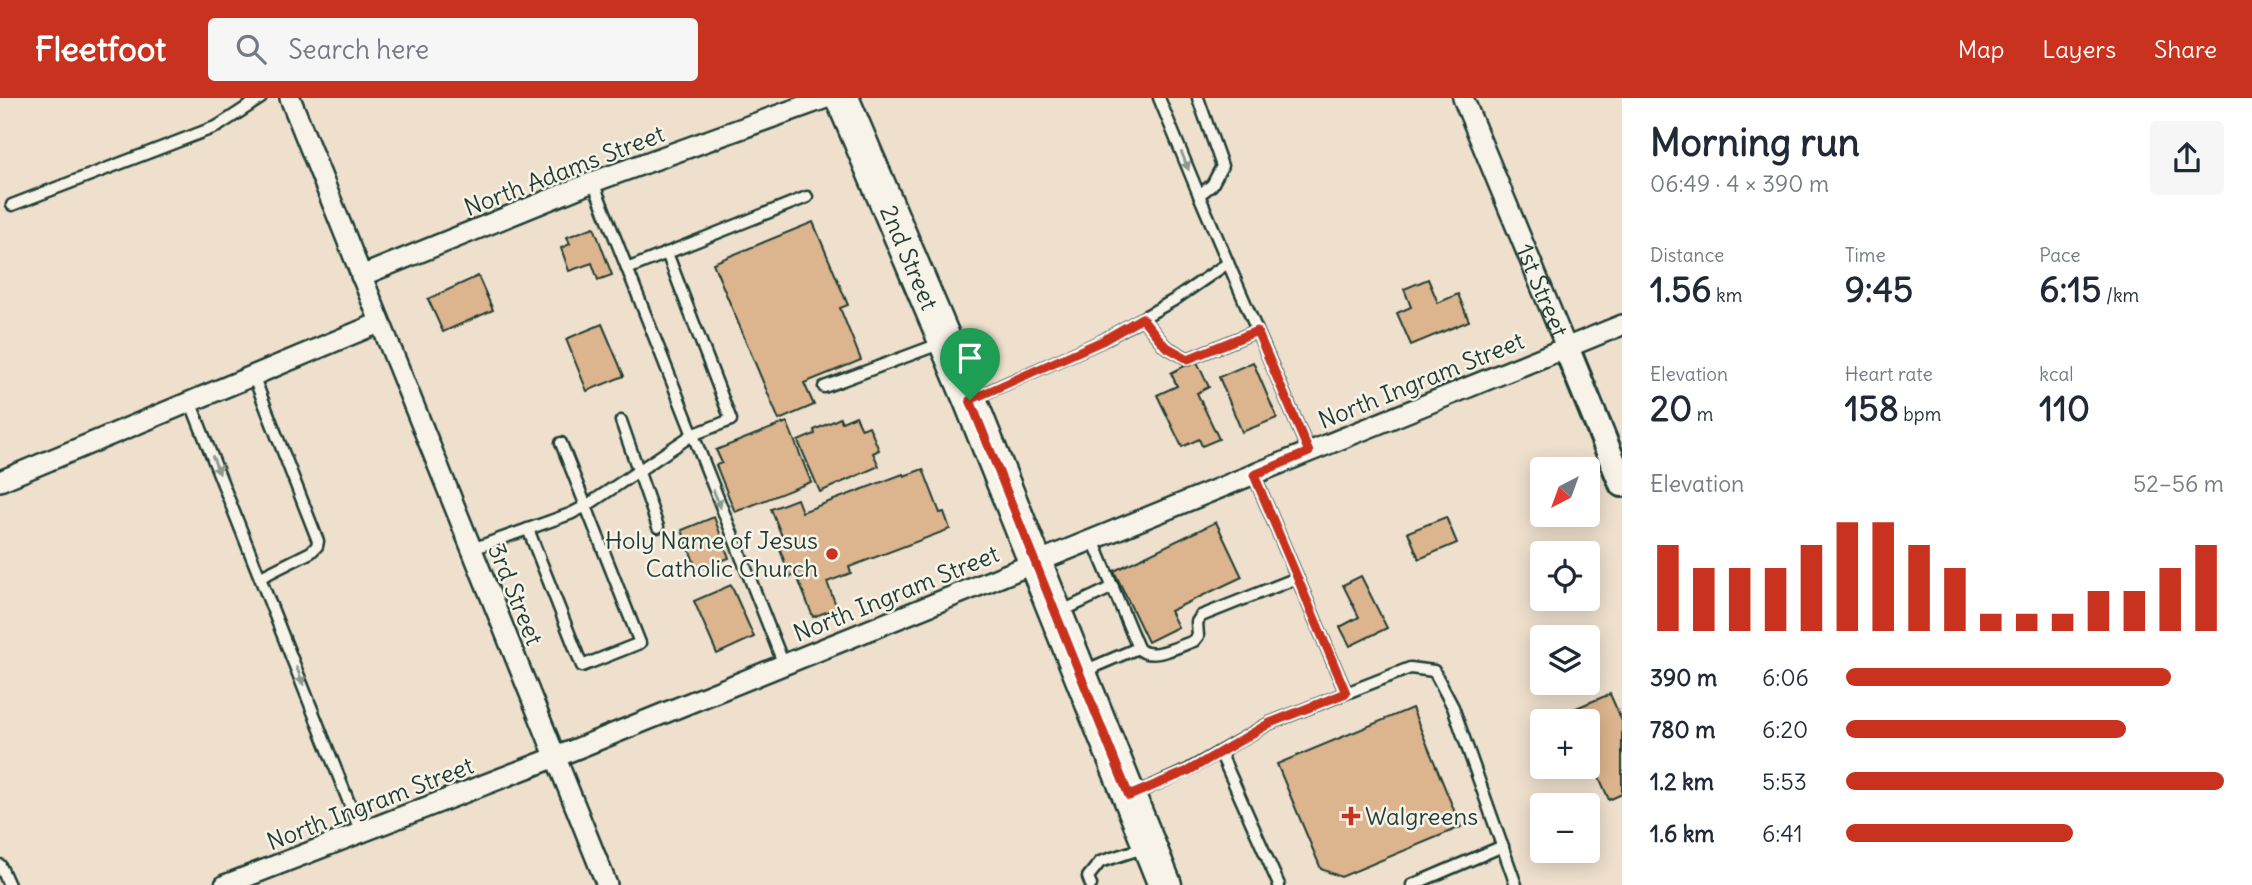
<!DOCTYPE html>
<meta charset="utf-8">
<style>
body{margin:0;font-family:Delius,sans-serif;background:#f6f6f7;color:#1f2937;height:100vh;display:flex;flex-direction:column;font-size:26px;white-space:nowrap}
*{box-sizing:border-box;margin:0}
p{font-size:23px;color:#747a83}
.icon{flex:none;width:38px;height:38px;fill:none;stroke:currentColor;stroke-width:2;stroke-linecap:round;stroke-linejoin:round}
.map{position:relative;flex:1;overflow:hidden}
.sheet{display:flex;flex-direction:column;background:#fff;width:630px}
.sheet>*{flex:none}
.needle{width:46px;rotate:221deg}
.buttons{position:absolute;left:1530px;top:359px;display:grid;gap:14px}
.buttons a{display:grid;place-items:center;width:70px;height:70px;border-radius:7px;background:#fff;box-shadow:0 4px 18px #0003;font-size:35px}
.pin{position:absolute;display:grid;place-items:center;width:60px;height:60px;color:#fff;margin:-72px -30px;border-radius:50% 50% 50% 0;rotate:-45deg;box-shadow:0 0 7px #0007}
.pin .icon{rotate:45deg}
.round{display:grid;place-items:center;flex:none;width:74px;height:74px;border-radius:7px;background:#f6f6f7}
.headline{display:flex;align-items:center;justify-content:space-between;height:119px;padding:0 28px}
h1{font-size:38px;font-weight:700;line-height:52px}
.metrics{display:grid;grid-template-columns:repeat(3,1fr);gap:10px;height:119px;padding:7px 28px}
.metrics div{display:grid;align-content:center}
.metrics b{font-size:35px;font-weight:700}
.metrics small{font-size:19px;font-weight:400}
.metrics p{font-size:19px}
.chart{height:196px;padding:14px 28px}
.chart p{display:flex;justify-content:space-between}
.chart svg{width:100%;height:126px;margin-top:7px;stroke:#c8321e;stroke-width:6}
ul{padding:0 28px;list-style:none;font-size:23px}
li{display:grid;grid-template-columns:112px 84px 1fr;align-items:center;height:52px}
li i{height:18px;border-radius:9px;background:#c8321e}
header{display:flex;align-items:center;gap:42px;box-sizing:border-box;height:98px;padding:0 35px;background:#c8321e;color:#fff}
header strong{font-size:33px}
nav{display:flex;gap:38px;margin-inline-start:auto;font-size:24px}
.search{width:490px;height:63px;background:#f6f6f7;display:flex;align-items:center;gap:18px;box-sizing:border-box;padding:0 24px;border-radius:7px;color:#747a83;font-size:26px}
main{display:flex;flex:1;min-height:0}
.map>svg:first-child{display:block}
</style>
<header>
<strong>Fleetfoot</strong>
<div class="search"><svg class="icon" aria-label="search" viewBox="0 0 24 24"><circle cx="10" cy="10" r="6"/><path d="M15 15l6 6"/></svg>Search here</div>
<nav><a>Map</a><a>Layers</a><a>Share</a></nav>
</header>
<main>
<div class="map">
<svg width="1622" height="787" viewBox="0 0 1622 787">
<rect width="100%" height="100%" fill="#efe0cd"/>
<filter id="ink" filterUnits="userSpaceOnUse"><feTurbulence type="fractalNoise" baseFrequency=".0143" numOctaves="2"/><feDisplacementMap in="SourceGraphic" scale="14" xChannelSelector="R" yChannelSelector="G"/><feConvolveMatrix kernelMatrix="1 2 1 2 8 2 1 2 1" color-interpolation-filters="sRGB"/></filter>
<g filter="url(#ink)">
<g fill="#dcb48d" stroke="#1f3d34" stroke-width="2">
<path d="M 813,124 L 848,207 L 840,210 L 861,262 L 804,285 L 814,307 L 779,322 L 713,165 Z"/>
<path d="M 594,129 L 612,177 L 598,182 L 592,165 L 569,173 L 561,150 L 570,146 L 567,139 Z"/>
<path d="M 478,178 L 493,212 L 443,234 L 428,201 Z"/>
<path d="M 1428,181 L 1438,205 L 1458,196 L 1469,223 L 1411,247 L 1397,215 L 1411,209 L 1404,191 Z"/>
<path d="M 602,226 L 624,278 L 587,293 L 566,241 Z"/>
<path d="M 1196,262 L 1209,289 L 1197,295 L 1219,341 L 1202,348 L 1199,341 L 1182,349 L 1157,297 L 1177,288 L 1171,275 Z"/>
<path d="M 1253,264 L 1277,320 L 1242,334 L 1219,279 Z"/>
<path d="M 856,318 L 862,331 L 869,328 L 879,352 L 873,355 L 879,368 L 820,394 L 798,343 L 815,336 L 814,332 L 840,320 L 842,324 Z"/>
<path d="M 787,324 L 811,384 L 735,414 L 716,367 L 722,365 L 716,352 Z"/>
<path d="M 923,371 L 940,415 L 944,414 L 950,431 L 849,469 L 851,475 L 827,484 L 837,510 L 813,519 L 796,476 L 790,479 L 777,443 L 783,441 L 771,411 L 797,401 L 802,414 L 903,376 L 904,378 Z"/>
<path d="M 714,419 L 729,460 L 697,472 L 682,432 Z"/>
<path d="M 1446,419 L 1457,445 L 1419,461 L 1408,434 Z"/>
<path d="M 1216,424 L 1242,479 L 1170,513 L 1178,529 L 1148,544 L 1114,473 Z"/>
<path d="M 1361,478 L 1387,530 L 1350,548 L 1340,529 L 1359,519 L 1343,487 Z"/>
<path d="M 731,487 L 754,539 L 717,556 L 694,503 Z"/>
<path d="M 1610,596 L 1622,623 L 1622,696 L 1609,702 L 1587,651 L 1587,623 L 1576,623 L 1571,612 Z"/>
<path d="M 1412,610 L 1461,729 L 1341,779 L 1321,771 L 1277,666 Z"/>
</g>
<g fill="none" stroke-linecap="round" stroke-linejoin="round">
<g stroke="#1f3d34" stroke-width="15">
<g id="service">
<path d="M 1159,0 L 1199,97 L 1212,87 L 1222,68 L 1198,0"/>
<path d="M 593,84 L 784,567"/>
<path d="M 1199,97 L 1309,354"/>
<path d="M 12,107 L 218,28 L 261,0"/>
<path d="M 627,171 L 807,99"/>
<path d="M 1142,220 L 1165,248 L 1188,261 L 1257,233"/>
<path d="M 253,277 L 318,443 L 317,448 L 311,454 L 261,479"/>
<path d="M 824,289 L 942,245"/>
<path d="M 974,300 L 1102,243 L 1174,202 L 1228,165"/>
<path d="M 190,303 L 361,735"/>
<path d="M 621,323 L 658,429"/>
<path d="M 1254,377 L 1346,595"/>
<path d="M 528,431 L 582,568 L 640,545 L 561,345"/>
<path d="M 1093,442 L 1138,550 C 1150,564 1179,548 1194,543 L 1198,538 L 1197,524 L 1201,518 L 1297,480"/>
<path d="M 472,451 L 570,416 L 586,408 L 692,337 L 731,322 L 667,155"/>
<path d="M 1060,514 L 1113,489"/>
<path d="M 1084,573 L 1138,550"/>
<path d="M 1220,654 L 1279,787"/>
<path d="M 1132,697 L 1188,672 L 1270,625 L 1410,570 L 1434,573 L 1453,609 L 1516,787"/>
<path d="M 0,767 L 9,787"/>
<path d="M 1091,787 L 1088,779 L 1100,764 L 1146,749"/>
<path d="M 1412,787 L 1503,748"/>
</g>
</g>
<g stroke="#1f3d34" stroke-width="24">
<g id="minor">
<path d="M 290,0 L 607,787"/>
<path id="s1" d="M 1463,0 L 1566,249"/>
<path d="M 361,178 L 593,84 L 826,0"/>
<path d="M 0,383 L 379,225"/>
<path d="M 225,787 L 556,659 L 1622,227"/>
</g>
</g>
<g stroke="#1f3d34" stroke-width="30">
<path id="tertiary" d="M 1566,249 L 1622,386"/>
</g>
<g stroke="#1f3d34" stroke-width="37">
<g id="primary">
<path id="s2" d="M 842,0 L 970,302 L 1165,787"/>
</g>
</g>
<use href="#service" stroke="#f7f3e8" stroke-width="10"/>
<use href="#minor" stroke="#f7f3e8" stroke-width="19"/>
<use href="#tertiary" stroke="#f7f3e8" stroke-width="24"/>
<use href="#primary" stroke="#f7f3e8" stroke-width="32"/>
</g>
<defs><path id="oneway-solid" d="M-6-.8H1V-3.2L6.5 0L1 3.2V.8H-6Z" transform="scale(1.75)"/></defs>
<g fill="#8b988e">
<use href="#oneway-solid" transform="translate(1185 63) rotate(68)"/>
<use href="#oneway-solid" transform="translate(216 367) rotate(68)"/>
<use href="#oneway-solid" transform="translate(717 401) rotate(68)"/>
<use href="#oneway-solid" transform="translate(300 578) rotate(69)"/>
</g>
</g>
<g fill="none" stroke-linecap="round" stroke-linejoin="round" filter="url(#ink)">
<g stroke="#fff" stroke-width="14">
<path id="route" d="M 1142,220 L 1165,248 L 1188,261 L 1257,233 L 1309,354 L 1254,377 L 1346,595 L 1270,625 L 1188,673 L 1129,698 L 970,302 L 1102,243 Z"/>
</g>
<use href="#route" stroke="#c8321e" stroke-width="9"/>
</g>
<g fill="#c8321e" stroke="#f7f3e8" stroke-width="2.5">
<circle cx="832" cy="456" r="7"/>
<path d="M1347.5 707.5h7v7h7v7h-7v7h-7v-7h-7v-7h7z"/>
</g>
<g text-anchor="middle" dominant-baseline="central" stroke-width="5" stroke-linejoin="round" paint-order="stroke">
<g font-size="24" fill="#1f3d34" stroke="#f7f3e8">
<text transform="translate(564 72) rotate(-21)">North Adams Street</text>
<text stroke="none"><textPath href="#s2" startOffset="173">2nd Street</textPath></text>
<text stroke="none"><textPath href="#s1" startOffset="208">1st Street</textPath></text>
<text transform="translate(1421 282) rotate(-22)">North Ingram Street</text>
<text transform="translate(896 495) rotate(-22)">North Ingram Street</text>
<text transform="translate(516 496) rotate(68)">3rd Street</text>
<text transform="translate(370 705) rotate(-21)">North Ingram Street</text>
</g>
<g font-size="24" fill="#1f3d34" stroke="#f7f3e8" text-anchor="end">
<text x="818" y="442">Holy Name of Jesus<tspan x="818" dy="28">Catholic Church</tspan></text>
<text x="1365" y="718" text-anchor="start">Walgreens</text>
</g>
</g>
</svg>
<div class="buttons">
<a><svg class="needle" viewBox="-14 -14 28 28"><path d="M0-13l5 13h-10z" fill="#e53935"/><path d="M0 13l5-13h-10z" fill="#747a83"/></svg></a>
<a><svg class="icon" aria-label="locate" viewBox="0 0 24 24"><circle cx="12" cy="12" r="6"/><path d="M12 2v4M12 18v4M2 12h4M18 12h4"/></svg></a>
<a><svg class="icon" aria-label="layers" viewBox="0 0 24 24"><path d="M12 4l9 5-9 5-9-5zM3 14l9 5 9-5"/></svg></a>
<a>+</a>
<a>−</a>
</div>
<div class="pin" style="left:970px;top:302px;background:#1e9e55"><svg class="icon" aria-label="arrive" viewBox="0 0 24 24"><path d="M6 21V4h12l-3 4 3 4H6"/></svg></div>
</div>
<section class="sheet">
<div class="headline"><div><h1>Morning run</h1><p>06:49 · 4 × 390 m</p></div><a class="round"><svg class="icon" aria-label="share" viewBox="0 0 24 24"><path d="M12 15V3M7 8l5-5 5 5M5 13v7h14v-7"/></svg></a></div>
<div class="metrics">
<div><p>Distance</p><b>1.56<small> km</small></b></div>
<div><p>Time</p><b>9:45</b></div>
<div><p>Pace</p><b>6:15<small> /km</small></b></div>
</div>
<div class="metrics">
<div><p>Elevation</p><b>20<small> m</small></b></div>
<div><p>Heart rate</p><b>158<small> bpm</small></b></div>
<div><p>kcal</p><b>110</b></div>
</div>
<div class="chart"><p><span>Elevation</span>52–56 m</p>
<svg viewBox="0 0 160 44" preserveAspectRatio="none"><path d="M5 44V14M15 44V22M25 44V22M35 44V22M45 44V14M55 44V6M65 44V6M75 44V14M85 44V22M95 44V38M105 44V38M115 44V38M125 44V30M135 44V30M145 44V22M155 44V14"/></svg>
</div>
<ul>
<li><b>390 m</b>6:06<i style="width:86%"></i></li>
<li><b>780 m</b>6:20<i style="width:74%"></i></li>
<li><b>1.2 km</b>5:53<i style="width:100%"></i></li>
<li><b>1.6 km</b>6:41<i style="width:60%"></i></li>
</ul>
</section>
</main>
